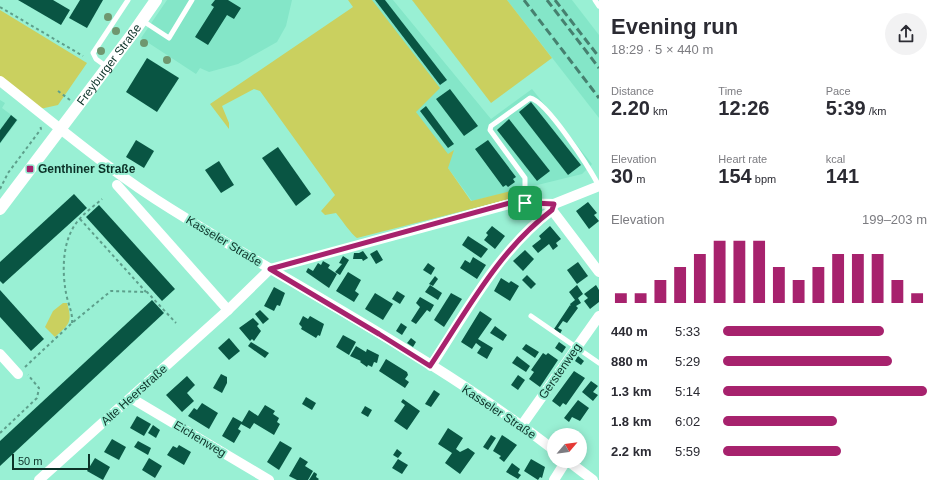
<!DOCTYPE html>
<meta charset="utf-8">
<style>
body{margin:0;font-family:Arial,sans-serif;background:#f2f2f3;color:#2b2b33;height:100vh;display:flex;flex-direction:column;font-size:15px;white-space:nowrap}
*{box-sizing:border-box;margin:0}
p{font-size:13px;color:#7c7c81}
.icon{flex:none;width:22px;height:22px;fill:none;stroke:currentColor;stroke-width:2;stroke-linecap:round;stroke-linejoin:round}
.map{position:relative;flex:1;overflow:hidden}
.details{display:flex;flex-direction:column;background:#fff;width:340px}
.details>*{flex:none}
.needle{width:26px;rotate:61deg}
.tools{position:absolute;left:547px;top:428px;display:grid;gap:8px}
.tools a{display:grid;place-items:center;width:40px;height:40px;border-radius:50%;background:#fff;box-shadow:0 2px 10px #0003;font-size:20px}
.scale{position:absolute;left:12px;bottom:10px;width:78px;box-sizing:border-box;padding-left:4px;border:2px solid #0c3228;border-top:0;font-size:11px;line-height:14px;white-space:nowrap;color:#0c3228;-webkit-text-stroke:3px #99f0d4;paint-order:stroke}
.pin{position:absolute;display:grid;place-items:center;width:34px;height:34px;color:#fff;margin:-17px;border-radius:8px;box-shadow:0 2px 6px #0006}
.round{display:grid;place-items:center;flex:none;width:42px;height:42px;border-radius:21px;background:#f2f2f3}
.head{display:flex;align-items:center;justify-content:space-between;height:68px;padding:0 12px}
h1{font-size:22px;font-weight:700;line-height:30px}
.metrics{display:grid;grid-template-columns:repeat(3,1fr);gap:6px;height:68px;padding:4px 12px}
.metrics div{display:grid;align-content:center}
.metrics b{font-size:20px;font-weight:700}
.metrics small{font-size:11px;font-weight:400}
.metrics p{font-size:11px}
.chart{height:112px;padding:8px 12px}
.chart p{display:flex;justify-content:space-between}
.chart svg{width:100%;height:72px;margin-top:4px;stroke:#a7226d;stroke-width:6}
ul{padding:0 12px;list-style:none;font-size:13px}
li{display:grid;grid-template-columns:64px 48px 1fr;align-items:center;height:30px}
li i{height:10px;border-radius:5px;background:#a7226d}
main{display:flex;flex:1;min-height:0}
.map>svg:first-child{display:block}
</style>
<main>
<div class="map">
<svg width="599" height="480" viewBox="0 0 599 480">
<rect width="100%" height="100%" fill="#99f0d4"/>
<g fill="#84e6c8">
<path d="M 167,0 L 292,0 L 286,26 L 277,42 L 238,64 L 209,72 L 200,68 L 196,74 L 141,38 Z"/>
<path d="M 372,0 L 393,0 L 491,119 L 532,89 L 592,164 L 582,174 L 472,201 L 448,168 L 416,112 Z"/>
<path d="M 507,0 L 572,0 L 599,35 L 599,118 Z"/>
<path d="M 0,100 L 5,103 L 2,108 L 18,120 L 0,144 Z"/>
</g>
<g fill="#cad05f">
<path d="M 348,0 L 372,0 L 440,88 L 416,112 L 448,154 L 454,150 L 448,168 L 471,201 L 519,189 L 518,197 L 357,238 C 352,235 341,219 336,213 L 325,215 L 321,211 L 335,195 L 260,91 L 254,89 L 222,106 L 229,123 L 229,129 L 210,104 L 353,7 Z"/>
<path d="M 412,0 L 507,0 L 552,58 L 491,103 Z"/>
<path d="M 0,10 L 87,63 L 58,105 L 40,109 L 0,76 Z"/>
<path d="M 63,303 L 67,303 C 73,323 69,324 55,337 L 45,327 L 53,311 Z"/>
</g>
<g fill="#095543">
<path d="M 18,0 L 53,0 L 70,10 L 61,25 Z"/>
<path d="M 80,0 L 103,0 L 87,28 L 69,18 Z"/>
<path d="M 215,0 L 228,0 L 241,8 L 234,19 L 227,15 L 208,45 L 195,37 L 214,7 L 211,5 Z"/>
<path d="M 375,0 L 385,0 L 447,80 L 440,85 Z"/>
<path d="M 147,58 L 179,78 L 157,112 L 126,92 Z"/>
<path d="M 450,89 L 478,126 L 464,136 L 436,99 Z"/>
<path d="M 531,102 L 581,165 L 568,175 L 519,112 Z"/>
<path d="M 426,106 L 454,144 L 448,148 L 420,111 Z"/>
<path d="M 11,115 L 17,120 L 0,143 L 0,130 Z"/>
<path d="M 509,119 L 550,171 L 537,181 L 497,130 Z"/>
<path d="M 136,140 L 154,151 L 144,168 L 126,157 Z"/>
<path d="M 488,140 L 516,177 L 513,179 L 515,182 L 508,187 L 506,185 L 503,187 L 475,149 Z"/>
<path d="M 278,147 L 311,194 L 296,206 L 262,158 Z"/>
<path d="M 219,161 L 234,185 L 221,193 L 205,170 Z"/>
<path d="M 74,194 L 87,208 L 3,284 L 0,281 L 0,262 Z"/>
<path d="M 588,202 L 597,213 L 594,215 L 599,221 L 589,229 L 576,211 Z"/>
<path d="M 99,205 L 175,289 L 162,301 L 86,217 Z"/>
<path d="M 492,226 L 505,236 L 495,249 L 484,240 L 488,235 L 486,233 Z"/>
<path d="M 550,226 L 561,239 L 556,243 L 558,246 L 553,250 L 549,244 L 538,253 L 532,246 L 541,239 L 539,236 Z"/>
<path d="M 468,236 L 488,249 L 481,258 L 462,245 Z"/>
<path d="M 377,250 L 383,260 L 376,264 L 370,254 Z"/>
<path d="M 525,250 L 534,259 L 523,271 L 513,261 Z"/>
<path d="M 363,251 L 368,258 L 363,261 L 362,259 L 353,259 L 354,253 L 359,253 Z"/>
<path d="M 343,256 L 349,260 L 340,275 L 335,272 L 342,264 L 339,263 Z"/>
<path d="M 473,257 L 486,265 L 477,279 L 460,268 L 465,260 L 470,263 Z"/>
<path d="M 323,261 L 330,265 L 328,268 L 337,274 L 329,288 L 306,272 L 308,268 L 313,271 L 318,263 L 321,265 Z"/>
<path d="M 578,262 L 588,276 L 577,284 L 567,270 Z"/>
<path d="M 428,263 L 435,268 L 431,275 L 423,270 Z"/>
<path d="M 348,272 L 361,280 L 355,291 L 359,294 L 354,302 L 336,291 Z"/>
<path d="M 527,275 L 536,284 L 531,289 L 522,280 Z"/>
<path d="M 435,276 L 438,279 L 433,286 L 429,284 Z"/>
<path d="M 501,278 L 509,283 L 511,281 L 519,286 L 510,301 L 494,291 Z"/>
<path d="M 430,285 L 442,293 L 438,300 L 425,292 Z"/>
<path d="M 577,285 L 583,294 L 578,298 L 581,303 L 576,306 L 578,308 L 567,323 L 563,321 L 558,328 L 562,330 L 560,334 L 554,329 L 570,305 L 571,306 L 570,304 L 575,300 L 569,292 Z"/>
<path d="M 596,285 L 599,290 L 599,302 L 590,309 L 584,301 L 588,298 L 584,294 Z"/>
<path d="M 274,287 L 285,293 L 280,306 L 277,305 L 274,311 L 264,306 Z"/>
<path d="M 0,290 L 44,339 L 31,351 L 0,317 Z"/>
<path d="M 397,291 L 405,296 L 400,304 L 392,299 Z"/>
<path d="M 375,293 L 393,304 L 383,320 L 365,309 Z"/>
<path d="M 451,293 L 462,299 L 444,327 L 434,320 Z"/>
<path d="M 420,297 L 434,305 L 430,312 L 427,310 L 416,324 L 411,321 L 420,307 L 416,303 Z"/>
<path d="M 152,300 L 164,313 L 0,466 L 0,441 Z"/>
<path d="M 260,310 L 269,319 L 263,324 L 255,314 Z"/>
<path d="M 480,311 L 492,319 L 478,339 L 493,348 L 487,359 L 477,353 L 481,347 L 476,343 L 472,349 L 461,342 Z"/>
<path d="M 303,316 L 308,319 L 310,316 L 324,324 L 320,336 L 318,335 L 316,338 L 301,329 L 302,327 L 299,324 Z"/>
<path d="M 253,318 L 259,324 L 257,326 L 261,331 L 254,341 L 252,339 L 250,341 L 239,328 Z"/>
<path d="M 401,323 L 407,327 L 402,335 L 396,331 Z"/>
<path d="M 495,326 L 507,335 L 503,341 L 490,333 Z"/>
<path d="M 343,335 L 356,342 L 349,355 L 336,347 Z"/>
<path d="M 229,338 L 240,351 L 229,360 L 218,348 Z"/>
<path d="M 411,338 L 416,342 L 413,347 L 407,343 Z"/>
<path d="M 251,342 L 269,353 L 265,358 L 248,346 Z"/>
<path d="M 559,342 L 566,347 L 562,353 L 555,348 Z"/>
<path d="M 526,344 L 539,352 L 535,358 L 522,349 Z"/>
<path d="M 356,346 L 366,352 L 367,349 L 379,355 L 377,363 L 374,362 L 372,367 L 368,365 L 367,367 L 360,362 L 361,361 L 350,356 Z"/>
<path d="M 543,353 L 546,355 L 548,353 L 558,360 L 540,387 L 529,379 L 534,372 L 531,370 Z"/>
<path d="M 517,356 L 530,366 L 526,372 L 512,363 Z"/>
<path d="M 578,356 L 584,361 L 581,365 L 575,361 Z"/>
<path d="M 386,359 L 407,372 L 408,375 L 405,379 L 409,382 L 405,388 L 379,371 Z"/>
<path d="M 574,371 L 585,378 L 566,405 L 563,403 L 560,407 L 552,401 Z"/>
<path d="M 221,374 L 227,377 L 227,383 L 222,393 L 213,388 Z"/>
<path d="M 518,375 L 525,380 L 518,390 L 511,385 Z"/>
<path d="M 187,376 L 195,385 L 187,393 L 194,401 L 182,412 L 166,395 Z"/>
<path d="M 591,381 L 598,386 L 593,392 L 598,395 L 593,401 L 582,392 Z"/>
<path d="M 434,390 L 440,394 L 431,407 L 425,404 Z"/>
<path d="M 306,397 L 316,403 L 312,410 L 302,404 Z"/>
<path d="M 403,399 L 420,411 L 407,430 L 394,421 L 405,405 L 401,402 Z"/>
<path d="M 578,400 L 589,408 L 580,421 L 572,417 L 569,422 L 564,418 Z"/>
<path d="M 202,403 L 218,413 L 209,429 L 188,416 L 194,408 L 197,410 Z"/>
<path d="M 265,405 L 275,411 L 273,414 L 279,418 L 277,422 L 280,424 L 274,435 L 254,423 L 250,429 L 241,424 L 238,429 L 241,431 L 234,443 L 222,436 L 233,417 L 242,422 L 249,410 L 258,416 Z"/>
<path d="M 365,406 L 372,410 L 368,417 L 361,413 Z"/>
<path d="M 137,416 L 151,424 L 144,436 L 130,428 Z"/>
<path d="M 153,425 L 160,430 L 156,438 L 148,433 Z"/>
<path d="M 448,428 L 463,438 L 456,449 L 460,452 L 468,448 L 475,453 L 460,474 L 445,463 L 452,453 L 438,444 Z"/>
<path d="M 491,435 L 496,438 L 488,450 L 483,447 Z"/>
<path d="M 502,435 L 517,445 L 504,462 L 499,458 L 501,456 L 493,451 Z"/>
<path d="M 112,439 L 126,447 L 119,460 L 104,452 Z"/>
<path d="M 138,441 L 151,448 L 148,455 L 134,447 Z"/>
<path d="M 280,441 L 292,448 L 279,470 L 267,462 Z"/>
<path d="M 179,445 L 191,452 L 184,465 L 167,455 L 173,446 L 177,448 Z"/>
<path d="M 397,449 L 402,453 L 398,458 L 393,455 Z"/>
<path d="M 300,457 L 308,462 L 305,466 L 313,471 L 308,480 L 297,480 L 289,476 Z"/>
<path d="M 95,458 L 110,467 L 103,480 L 87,471 Z"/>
<path d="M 149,458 L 162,466 L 155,478 L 142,470 Z"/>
<path d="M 398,459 L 408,465 L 402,474 L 392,468 Z"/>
<path d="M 531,459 L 545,467 L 542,478 L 540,477 L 538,480 L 524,471 Z"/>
<path d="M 512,463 L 520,469 L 518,473 L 521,475 L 518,479 L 506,472 Z"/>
<path d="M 314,472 L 317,474 L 316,477 L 319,479 L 318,480 L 309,480 Z"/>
</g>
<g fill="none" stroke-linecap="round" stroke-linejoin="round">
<g stroke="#5d9f8b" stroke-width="2" stroke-dasharray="3 3" stroke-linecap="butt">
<path d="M 0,7 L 83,56"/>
<path d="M 58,91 L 70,100"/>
<path d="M 0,189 L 8,173 L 41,129 L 40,125"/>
<path d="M 80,219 L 146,292"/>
<path d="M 72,323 C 73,313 68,304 66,293 C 62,271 62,241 77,222 C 84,213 94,206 102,199"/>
<path d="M 25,367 L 72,323 L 111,291 L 147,292 L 176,323"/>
<path d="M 0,433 L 37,398 L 39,388 L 28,375"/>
</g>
<g stroke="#fff" stroke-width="5">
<path d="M 595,0 L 599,6"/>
<path d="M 143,21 L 169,38 L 192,0"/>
<path d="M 107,67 L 96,59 L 93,53 L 128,0"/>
<path d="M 525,203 L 525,178 L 490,130 L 491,126 L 530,98 C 547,101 590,169 599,186"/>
<path d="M 531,316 L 599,363"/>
</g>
<g stroke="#fff" stroke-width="10">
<path d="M 0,81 C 56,125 111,172 171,209 C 299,289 435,358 554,450"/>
<path d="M 117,185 L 228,310"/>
<path d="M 554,204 L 552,210 L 599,272"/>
<path d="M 0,354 L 18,374"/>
<path d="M 431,366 C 467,311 498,251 552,210"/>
<path d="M 131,398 L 269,480"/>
<path d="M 522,425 L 599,316"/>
<path d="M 568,461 L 593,480"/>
<path d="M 39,480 L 228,310 L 270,269 L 513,203 L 554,204 L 599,186"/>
<path d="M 554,480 L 566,461"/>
</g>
<path stroke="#fff" stroke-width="12" id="s1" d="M 0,209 L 133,33 L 156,0"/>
<g stroke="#46806f" stroke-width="3" stroke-dasharray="8 4" stroke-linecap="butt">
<path d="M 524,0 L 599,98"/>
<path d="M 547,0 L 599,68"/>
<path d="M 555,0 L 599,57"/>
</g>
</g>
<g fill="#6f976f">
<circle cx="108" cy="17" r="4"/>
<circle cx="116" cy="31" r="4"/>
<circle cx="144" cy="43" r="4"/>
<circle cx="101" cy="51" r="4"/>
<circle cx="167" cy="60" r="4"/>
</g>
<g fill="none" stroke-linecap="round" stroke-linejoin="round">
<g stroke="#fff" stroke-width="8">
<path id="route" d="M 513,202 L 554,204 L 552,210 C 498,251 467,311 430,366 L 379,334 L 270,269 Z"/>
</g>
<use href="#route" stroke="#a7226d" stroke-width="5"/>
</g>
<rect fill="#a7226d" stroke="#99f0d4" stroke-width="1.5" x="26" y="165" width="8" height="8" rx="2"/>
<g text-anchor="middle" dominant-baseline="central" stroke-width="4" stroke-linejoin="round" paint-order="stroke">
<g font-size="12" fill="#0c3228" stroke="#99f0d4">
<text stroke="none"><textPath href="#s1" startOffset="181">Freyburger Straße</textPath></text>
<text transform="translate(224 241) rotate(31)">Kasseler Straße</text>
<text transform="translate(560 371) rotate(-55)">Gerstenweg</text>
<text transform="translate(134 395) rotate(-42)">Alte Heerstraße</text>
<text transform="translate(499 412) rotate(34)">Kasseler Straße</text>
<text transform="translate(200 439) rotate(31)">Eichenweg</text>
</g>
<g font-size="12" font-weight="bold" fill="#0c3228" stroke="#99f0d4" text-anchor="start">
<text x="38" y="169">Genthiner Straße</text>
</g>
</g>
</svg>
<div class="tools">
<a><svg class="needle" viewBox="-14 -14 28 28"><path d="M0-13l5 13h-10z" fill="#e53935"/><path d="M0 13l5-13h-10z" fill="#7c7c81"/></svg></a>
</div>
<div class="scale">50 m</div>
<div class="pin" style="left:525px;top:203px;background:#1e9e55"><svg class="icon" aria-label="arrive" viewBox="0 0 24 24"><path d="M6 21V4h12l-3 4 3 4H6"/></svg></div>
</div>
<section class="details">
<div class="head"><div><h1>Evening run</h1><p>18:29 · 5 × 440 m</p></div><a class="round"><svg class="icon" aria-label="share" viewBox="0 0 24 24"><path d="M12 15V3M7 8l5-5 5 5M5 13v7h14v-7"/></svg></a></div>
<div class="metrics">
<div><p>Distance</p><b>2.20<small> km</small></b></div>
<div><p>Time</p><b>12:26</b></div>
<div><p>Pace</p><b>5:39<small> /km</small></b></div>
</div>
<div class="metrics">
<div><p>Elevation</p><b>30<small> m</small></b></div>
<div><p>Heart rate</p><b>154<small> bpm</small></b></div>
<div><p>kcal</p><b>141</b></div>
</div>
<div class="chart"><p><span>Elevation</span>199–203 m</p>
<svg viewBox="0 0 160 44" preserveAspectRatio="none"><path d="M5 44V38M15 44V38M25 44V30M35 44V22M45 44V14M55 44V6M65 44V6M75 44V6M85 44V22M95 44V30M105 44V22M115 44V14M125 44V14M135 44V14M145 44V30M155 44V38"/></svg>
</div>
<ul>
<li><b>440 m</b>5:33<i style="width:79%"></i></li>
<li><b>880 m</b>5:29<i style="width:83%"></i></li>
<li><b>1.3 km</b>5:14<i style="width:100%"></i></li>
<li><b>1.8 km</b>6:02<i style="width:56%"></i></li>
<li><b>2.2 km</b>5:59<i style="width:58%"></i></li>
</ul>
</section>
</main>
